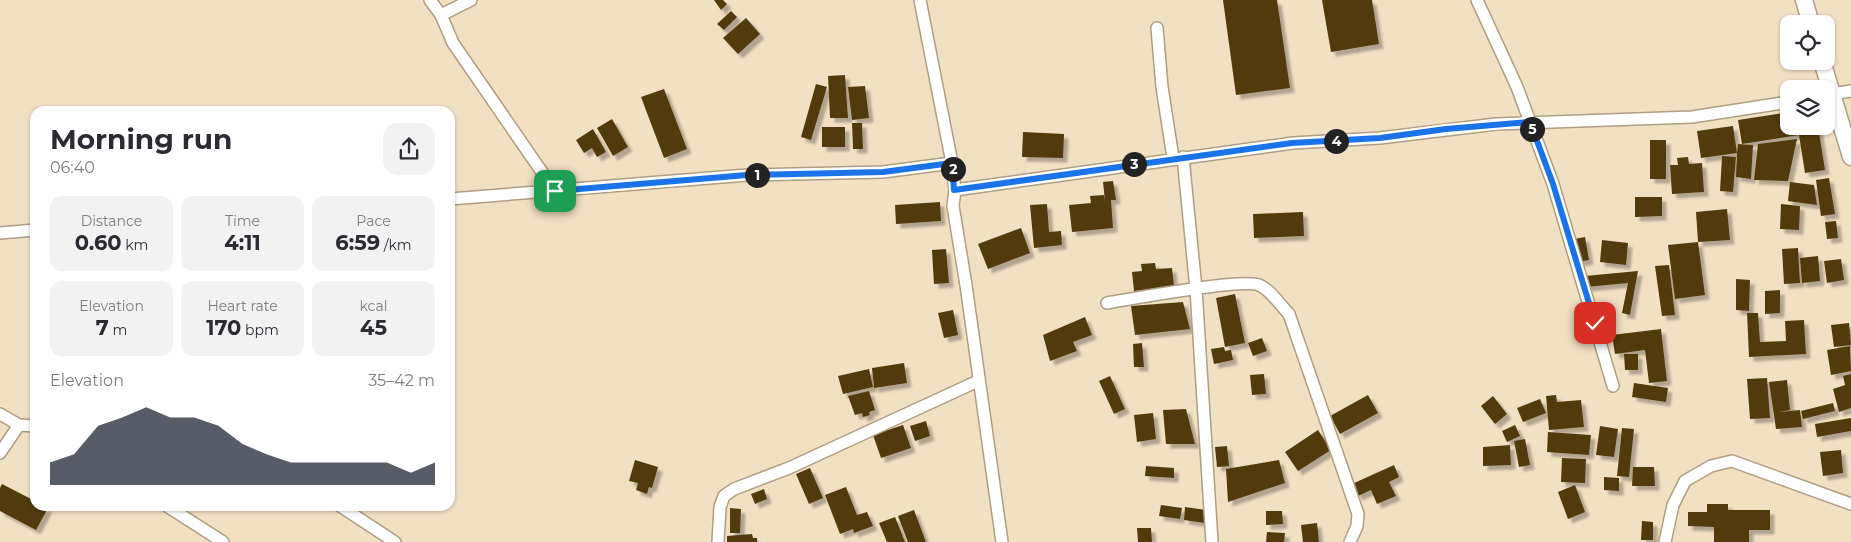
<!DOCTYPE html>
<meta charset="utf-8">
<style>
body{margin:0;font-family:Montserrat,sans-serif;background:#f2f2f3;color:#2b2b33;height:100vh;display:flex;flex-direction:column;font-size:19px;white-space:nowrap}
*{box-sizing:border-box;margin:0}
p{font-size:16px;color:#7c7c81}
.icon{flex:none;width:28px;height:28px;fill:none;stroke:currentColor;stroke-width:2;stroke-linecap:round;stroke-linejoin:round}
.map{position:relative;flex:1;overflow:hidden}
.sheet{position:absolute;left:30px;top:106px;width:425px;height:405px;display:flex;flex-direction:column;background:#fff;border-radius:15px;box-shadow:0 1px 4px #0004}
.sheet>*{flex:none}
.buttons{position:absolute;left:1780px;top:15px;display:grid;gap:10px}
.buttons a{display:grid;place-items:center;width:55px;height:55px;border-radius:10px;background:#fff;box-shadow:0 1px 4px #0004;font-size:25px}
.pin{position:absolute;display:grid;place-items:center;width:42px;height:42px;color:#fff;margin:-21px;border-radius:10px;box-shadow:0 2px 8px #0006}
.km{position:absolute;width:25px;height:25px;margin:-12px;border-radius:50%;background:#222;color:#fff;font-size:14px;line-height:25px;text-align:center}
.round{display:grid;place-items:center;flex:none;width:52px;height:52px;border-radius:15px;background:#f2f2f3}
.headline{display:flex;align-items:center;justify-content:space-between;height:85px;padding:0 20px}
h1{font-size:28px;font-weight:700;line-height:38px}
.metrics{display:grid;grid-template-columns:repeat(3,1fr);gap:8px;height:85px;padding:5px 20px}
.metrics div{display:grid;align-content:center;border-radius:12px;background:#f2f2f3;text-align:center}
.metrics b{font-size:21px;font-weight:700}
.metrics small{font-size:14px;font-weight:400}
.metrics p{font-size:14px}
.chart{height:140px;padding:10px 20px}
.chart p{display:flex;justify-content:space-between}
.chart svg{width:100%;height:90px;margin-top:5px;fill:#111827;opacity:.7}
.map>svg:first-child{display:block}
</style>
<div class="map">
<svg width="1851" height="542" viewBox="0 0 1851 542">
<defs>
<filter id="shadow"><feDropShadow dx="4.5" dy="4.5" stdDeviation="1" flood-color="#0004"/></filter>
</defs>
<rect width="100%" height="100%" fill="#f2e0c3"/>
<g fill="#513b10" filter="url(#shadow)">
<path d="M 714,0 L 723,0 L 727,4 L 721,10 Z"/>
<path d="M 1223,0 L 1277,0 L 1290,88 L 1236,95 Z"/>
<path d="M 1322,0 L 1372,0 L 1379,44 L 1331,52 Z"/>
<path d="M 731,11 L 737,17 L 724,30 L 717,24 Z"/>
<path d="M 746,18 L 760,34 L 738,54 L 723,38 Z"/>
<path d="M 845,75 L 848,118 L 830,118 L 828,76 Z"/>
<path d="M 816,84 L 827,87 L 811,140 L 801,137 Z"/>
<path d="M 865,86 L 869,118 L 852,120 L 848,87 Z"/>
<path d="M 664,89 L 687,149 L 664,158 L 641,97 Z"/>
<path d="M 1789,112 L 1789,126 L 1818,126 L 1825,170 L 1805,173 L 1799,135 L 1742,144 L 1738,120 Z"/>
<path d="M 612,119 L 628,147 L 613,156 L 597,128 Z"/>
<path d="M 852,123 L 862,123 L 863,149 L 853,149 Z"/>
<path d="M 1733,126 L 1737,153 L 1738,144 L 1753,145 L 1751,179 L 1736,177 L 1737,153 L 1701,158 L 1697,131 Z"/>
<rect x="822" y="127" width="23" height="20"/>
<path d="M 593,129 L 606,152 L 597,157 L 592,148 L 584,153 L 576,140 Z"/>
<path d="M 1023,132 L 1064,134 L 1063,158 L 1022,157 Z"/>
<path d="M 1797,139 L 1788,181 L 1754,180 L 1758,144 Z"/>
<rect x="1650" y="140" width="16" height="39"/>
<path d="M 1722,156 L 1736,157 L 1733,192 L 1720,191 Z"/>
<path d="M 1688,157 L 1689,164 L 1702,163 L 1704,192 L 1672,194 L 1670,165 L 1678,165 L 1677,158 Z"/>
<path d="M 1829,178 L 1835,214 L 1821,216 L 1816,180 Z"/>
<path d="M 1113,181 L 1116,200 L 1111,200 L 1113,228 L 1072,232 L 1069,205 L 1091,203 L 1090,196 L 1104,195 L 1105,201 L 1103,182 Z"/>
<path d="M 1790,182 L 1814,185 L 1817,205 L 1788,201 Z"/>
<path d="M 1635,197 L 1662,197 L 1662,216 L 1635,217 Z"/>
<path d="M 940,202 L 941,221 L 896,224 L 895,205 Z"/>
<path d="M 1047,204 L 1049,232 L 1061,231 L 1062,245 L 1034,248 L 1030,205 Z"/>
<path d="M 1781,204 L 1800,206 L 1799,230 L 1780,229 Z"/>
<path d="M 1727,209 L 1730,240 L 1698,242 L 1696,212 Z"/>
<path d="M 1303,212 L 1304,236 L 1254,238 L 1253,214 Z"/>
<path d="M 1836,221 L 1838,238 L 1827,239 L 1825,222 Z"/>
<path d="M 1021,228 L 1030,253 L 988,269 L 978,244 Z"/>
<path d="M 1585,237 L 1589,260 L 1578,262 L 1574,239 Z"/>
<path d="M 1602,240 L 1628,243 L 1626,265 L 1600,262 Z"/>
<path d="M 1698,242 L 1705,295 L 1675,299 L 1668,245 Z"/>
<path d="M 1798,248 L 1800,283 L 1784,284 L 1782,249 Z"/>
<path d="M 946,249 L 949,283 L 934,284 L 932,250 Z"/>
<path d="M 1818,256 L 1820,281 L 1802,283 L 1800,258 Z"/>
<path d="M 1841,259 L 1844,280 L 1827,283 L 1824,261 Z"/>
<path d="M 1155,263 L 1156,269 L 1172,268 L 1174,286 L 1134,291 L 1132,272 L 1142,271 L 1141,264 Z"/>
<path d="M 1669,265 L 1675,315 L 1662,316 L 1655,266 Z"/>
<path d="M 1638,271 L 1630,315 L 1622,313 L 1628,283 L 1586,287 L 1585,276 Z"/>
<path d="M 1736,279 L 1750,280 L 1749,311 L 1736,310 Z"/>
<path d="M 1780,290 L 1780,313 L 1765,314 L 1765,291 Z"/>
<path d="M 1235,294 L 1245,343 L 1225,347 L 1216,298 Z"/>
<path d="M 1183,302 L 1190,329 L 1135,335 L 1131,306 Z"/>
<path d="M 953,310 L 958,335 L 944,338 L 938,313 Z"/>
<path d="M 1747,313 L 1758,313 L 1760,342 L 1786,341 L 1785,321 L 1804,320 L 1806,354 L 1749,357 Z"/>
<path d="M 1085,317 L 1092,335 L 1073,342 L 1077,351 L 1050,361 L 1043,335 Z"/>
<path d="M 1849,323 L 1851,345 L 1834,347 L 1831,325 Z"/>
<path d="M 1661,329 L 1667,381 L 1649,383 L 1645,350 L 1615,354 L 1612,335 Z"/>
<path d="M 1262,338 L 1267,351 L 1253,356 L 1248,343 Z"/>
<path d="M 1142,343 L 1144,367 L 1134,367 L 1133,344 Z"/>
<path d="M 1850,346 L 1851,371 L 1831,375 L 1827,350 Z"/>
<path d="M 1224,347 L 1225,351 L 1231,350 L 1233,360 L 1214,364 L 1211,349 Z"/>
<path d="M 1624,354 L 1638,354 L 1638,370 L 1625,370 Z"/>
<path d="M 904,363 L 907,383 L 874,388 L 872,368 Z"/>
<path d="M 869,369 L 873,387 L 843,394 L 838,376 Z"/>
<path d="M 1264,374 L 1266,394 L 1252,395 L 1250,375 Z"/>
<path d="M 1851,374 L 1851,408 L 1839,412 L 1833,389 L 1845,385 L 1843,376 Z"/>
<path d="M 1110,376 L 1125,409 L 1114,414 L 1099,381 Z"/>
<path d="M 1767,378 L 1770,418 L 1750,419 L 1747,379 Z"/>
<path d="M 1787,380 L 1790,410 L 1779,412 L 1800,410 L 1802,427 L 1776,429 L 1769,382 Z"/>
<path d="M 1634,383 L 1668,388 L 1666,402 L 1632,397 Z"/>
<path d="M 869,391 L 875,410 L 869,412 L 870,415 L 863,417 L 862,413 L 855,415 L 848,396 Z"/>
<path d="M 1368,395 L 1378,413 L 1340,434 L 1330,416 Z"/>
<path d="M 1556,395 L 1557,402 L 1581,400 L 1584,427 L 1549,430 L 1546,396 Z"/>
<path d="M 1493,396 L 1507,414 L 1495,424 L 1481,406 Z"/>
<path d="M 1540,399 L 1546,413 L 1523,422 L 1517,408 Z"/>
<path d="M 1833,403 L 1835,411 L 1803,419 L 1801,411 Z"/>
<path d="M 1186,409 L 1195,444 L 1166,444 L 1163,410 Z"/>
<path d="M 1153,413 L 1156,439 L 1137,442 L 1134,415 Z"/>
<path d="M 1851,418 L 1851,431 L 1817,437 L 1815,424 Z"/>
<path d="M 926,421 L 930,436 L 915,441 L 910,426 Z"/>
<path d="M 903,425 L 911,448 L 881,458 L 873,435 Z"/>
<path d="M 1515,425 L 1520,436 L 1507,442 L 1502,431 Z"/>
<path d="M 1600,426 L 1618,429 L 1614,457 L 1596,455 Z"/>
<path d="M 1622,428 L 1634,429 L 1629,477 L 1617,476 Z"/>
<path d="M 1318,430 L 1331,450 L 1298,471 L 1285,452 Z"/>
<path d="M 1548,432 L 1591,435 L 1589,455 L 1547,452 Z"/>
<path d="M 1525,439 L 1530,465 L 1519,467 L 1514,441 Z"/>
<path d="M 1510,445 L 1511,465 L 1483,466 L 1483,447 Z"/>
<path d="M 1227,446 L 1229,466 L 1217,467 L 1215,447 Z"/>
<path d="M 1841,450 L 1843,473 L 1823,476 L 1820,452 Z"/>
<path d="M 1562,458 L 1586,459 L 1585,483 L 1561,482 Z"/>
<path d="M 635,460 L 658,467 L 652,488 L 649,487 L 647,494 L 636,490 L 638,483 L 629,481 Z"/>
<path d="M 1279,460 L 1285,483 L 1228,502 L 1226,469 Z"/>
<path d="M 1394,465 L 1399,477 L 1389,482 L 1396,496 L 1377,504 L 1371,490 L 1358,496 L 1352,484 Z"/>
<path d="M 1146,466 L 1174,468 L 1174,478 L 1145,476 Z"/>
<path d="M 1633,467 L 1654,467 L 1655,486 L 1632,486 Z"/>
<path d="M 810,468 L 823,498 L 809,504 L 796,474 Z"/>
<path d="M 1604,477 L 1619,478 L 1619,491 L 1604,490 Z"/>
<path d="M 2,484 L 35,501 L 35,506 L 48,508 L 36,530 L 0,511 L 0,488 Z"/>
<path d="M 1575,485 L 1585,512 L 1568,519 L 1558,492 Z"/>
<path d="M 846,487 L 857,515 L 867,512 L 873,526 L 854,533 L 853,529 L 840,534 L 825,495 Z"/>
<path d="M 764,489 L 767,499 L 755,504 L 751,494 Z"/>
<path d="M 1707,504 L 1728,504 L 1728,510 L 1770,510 L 1770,530 L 1749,530 L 1749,542 L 1714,542 L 1714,527 L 1688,526 L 1688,512 L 1707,512 Z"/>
<path d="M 1161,505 L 1182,508 L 1180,519 L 1159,516 Z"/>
<path d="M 1185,507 L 1206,510 L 1205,523 L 1184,520 Z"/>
<path d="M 730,508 L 741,509 L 740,533 L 730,533 Z"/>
<path d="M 914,510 L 926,542 L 908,542 L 898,516 Z"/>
<path d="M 1266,511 L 1282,511 L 1283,524 L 1266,525 Z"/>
<path d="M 895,517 L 905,542 L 887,542 L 879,523 Z"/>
<path d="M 1642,521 L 1653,522 L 1653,540 L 1641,540 Z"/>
<path d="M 1317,523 L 1319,542 L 1303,542 L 1301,525 Z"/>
<path d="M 1137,528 L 1151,528 L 1152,542 L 1138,542 Z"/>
<path d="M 1267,532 L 1285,533 L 1284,542 L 1266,542 Z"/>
<path d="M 752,534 L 753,538 L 757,538 L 757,542 L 727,542 L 727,536 Z"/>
</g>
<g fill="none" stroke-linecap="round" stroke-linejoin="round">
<g stroke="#ae9e82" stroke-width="14">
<g id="street">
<path d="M 430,0 L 441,15 L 453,43 L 555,191"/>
<path d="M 920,0 L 952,163 L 955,190 L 953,206 L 966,285 L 1002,542"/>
<path d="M 1477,0 L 1517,87 L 1553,184 L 1613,386"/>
<path d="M 441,15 L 471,0"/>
<path d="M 1157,28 L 1162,87 L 1173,158"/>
<path d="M 1826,95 L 1851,91"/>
<path d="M 1183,157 L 1196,289 L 1212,542"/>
<path d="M 955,190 L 1293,143 L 1380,138 L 1496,124 L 1692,117 L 1789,102"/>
<path d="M 450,199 L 747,175 L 883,172 L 952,163"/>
<path d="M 0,233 L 35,230"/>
<path d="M 1107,303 C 1132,299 1241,278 1259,285 C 1271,290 1280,305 1289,314 L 1358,514 L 1357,526 L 1350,542"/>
<path d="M 0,414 L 19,425 L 0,453"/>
<path d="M 19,425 L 35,426"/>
<path d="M 167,506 L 223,542"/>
<path d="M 340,506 L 395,542"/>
<path d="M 718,542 L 720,507 L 724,496 L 734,489 L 789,468 L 978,381"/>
<path d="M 1665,542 L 1673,505 L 1685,481 L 1711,466 L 1732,461 L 1851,504"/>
</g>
</g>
<g stroke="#ae9e82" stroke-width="19">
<g id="secondary">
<path d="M 1804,0 L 1811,24"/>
<path d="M 1822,61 L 1851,157"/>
</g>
</g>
<use href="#street" stroke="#fff" stroke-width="11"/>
<use href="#secondary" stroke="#fff" stroke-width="16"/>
</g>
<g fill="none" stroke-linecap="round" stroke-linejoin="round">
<g stroke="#fff" stroke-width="10">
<path id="route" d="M 555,191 L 747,175 L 883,172 L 952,163 L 954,190 L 1292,143 L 1380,138 L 1446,129 L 1530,122 L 1553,184 L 1595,323"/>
</g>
<use href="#route" stroke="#1a73e8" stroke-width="6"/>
</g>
</svg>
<div class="buttons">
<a><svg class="icon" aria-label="locate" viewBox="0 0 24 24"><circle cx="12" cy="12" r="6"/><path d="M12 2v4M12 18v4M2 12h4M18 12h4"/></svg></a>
<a><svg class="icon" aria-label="layers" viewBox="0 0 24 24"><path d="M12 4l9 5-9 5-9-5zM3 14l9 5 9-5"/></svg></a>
</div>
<div class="pin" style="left:555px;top:191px;background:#1e9e55"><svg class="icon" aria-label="arrive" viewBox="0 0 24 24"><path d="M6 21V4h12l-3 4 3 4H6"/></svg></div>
<div class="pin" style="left:1595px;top:323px;background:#d93025"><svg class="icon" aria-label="check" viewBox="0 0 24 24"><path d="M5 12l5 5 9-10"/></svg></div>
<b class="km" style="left:757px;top:175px">1</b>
<b class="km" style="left:953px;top:169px">2</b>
<b class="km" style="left:1134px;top:164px">3</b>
<b class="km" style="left:1336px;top:141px">4</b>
<b class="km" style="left:1532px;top:129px">5</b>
<section class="sheet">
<div class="headline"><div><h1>Morning run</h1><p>06:40</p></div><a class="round"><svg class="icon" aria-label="share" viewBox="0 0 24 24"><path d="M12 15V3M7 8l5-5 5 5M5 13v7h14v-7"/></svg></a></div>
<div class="metrics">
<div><p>Distance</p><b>0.60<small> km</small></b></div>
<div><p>Time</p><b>4:11</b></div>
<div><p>Pace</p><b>6:59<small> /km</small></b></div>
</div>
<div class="metrics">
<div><p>Elevation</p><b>7<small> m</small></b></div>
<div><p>Heart rate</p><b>170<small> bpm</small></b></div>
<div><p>kcal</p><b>45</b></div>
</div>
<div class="chart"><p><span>Elevation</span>35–42 m</p>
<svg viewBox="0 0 160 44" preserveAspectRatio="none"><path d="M0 44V33L10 29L20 15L30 11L40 6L50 11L60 11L70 15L80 24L90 29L100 33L110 33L120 33L130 33L140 33L150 38L160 33V44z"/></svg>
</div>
</section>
</div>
